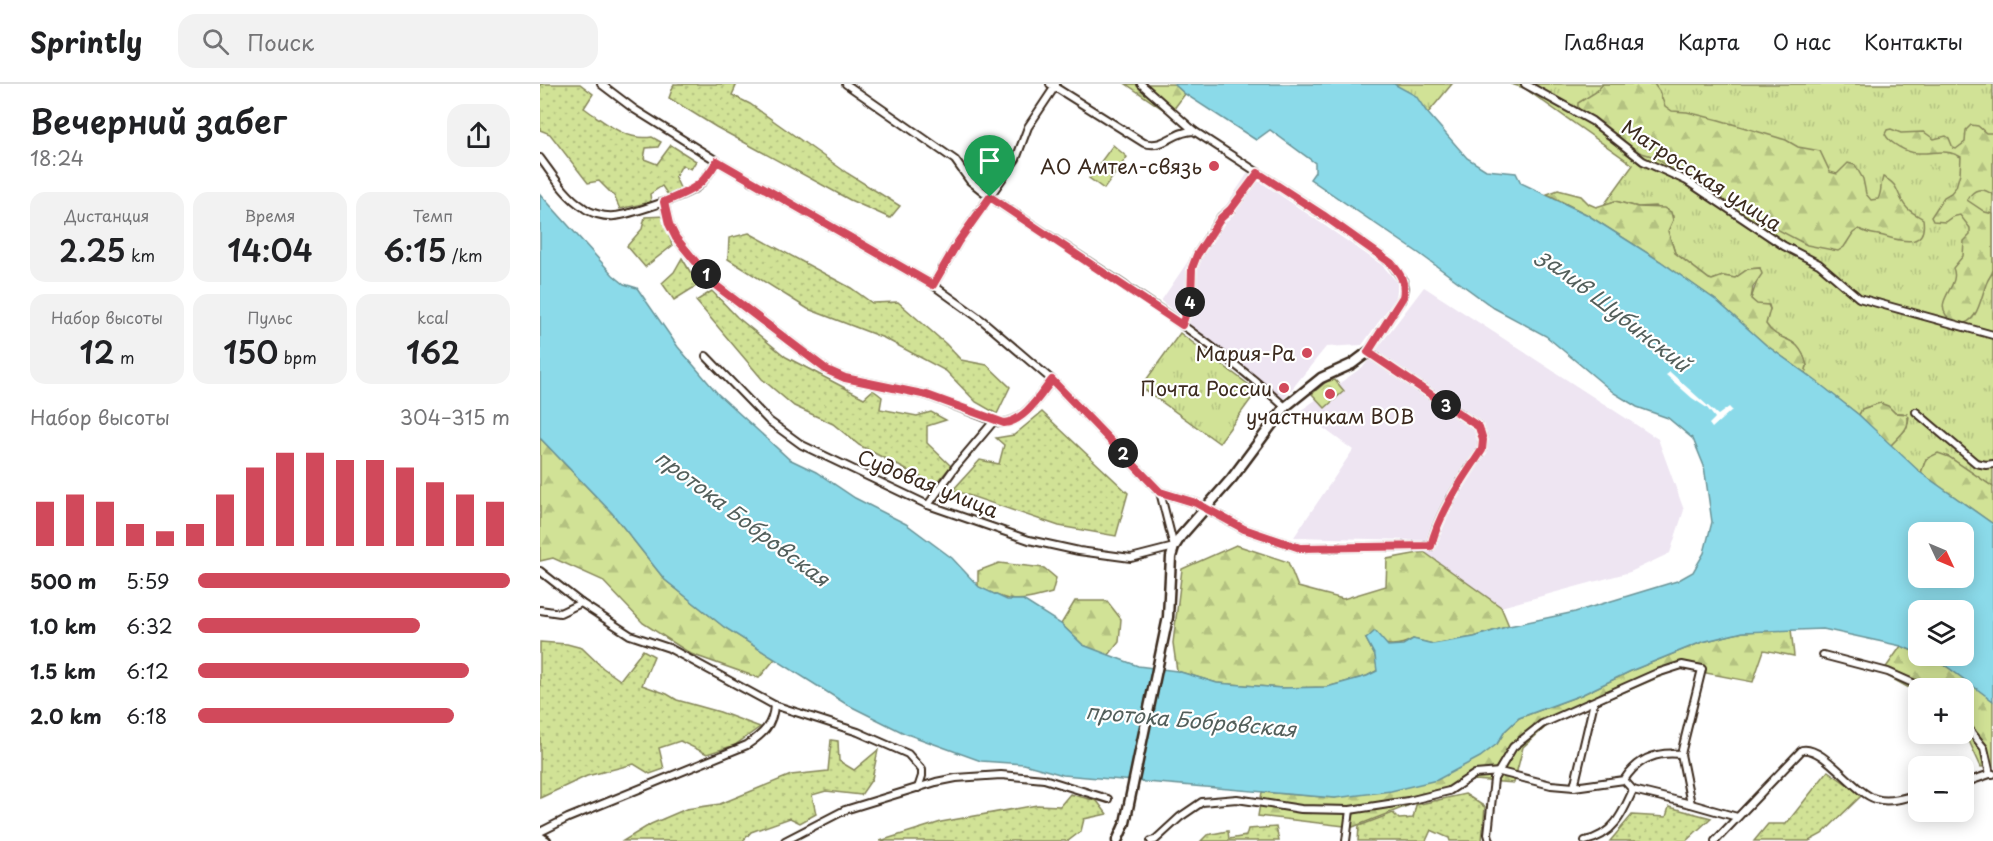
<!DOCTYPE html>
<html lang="ru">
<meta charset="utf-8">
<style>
body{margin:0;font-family:"Playpen Sans",sans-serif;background:#f2f2f2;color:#202124;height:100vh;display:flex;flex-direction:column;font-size:22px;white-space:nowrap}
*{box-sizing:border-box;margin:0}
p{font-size:20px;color:#757577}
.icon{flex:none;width:33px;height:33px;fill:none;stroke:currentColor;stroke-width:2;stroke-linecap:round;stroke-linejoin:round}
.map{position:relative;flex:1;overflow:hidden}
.side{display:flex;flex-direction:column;background:#fff;width:540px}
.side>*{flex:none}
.needle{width:39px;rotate:134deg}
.tools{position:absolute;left:1368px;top:438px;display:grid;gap:12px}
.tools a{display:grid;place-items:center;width:66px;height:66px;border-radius:12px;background:#fff;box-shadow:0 3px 15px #0003;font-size:30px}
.pin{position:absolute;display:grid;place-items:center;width:51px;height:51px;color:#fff;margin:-62px -26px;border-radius:50% 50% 50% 0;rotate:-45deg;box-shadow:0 0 6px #0007}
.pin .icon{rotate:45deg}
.km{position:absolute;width:30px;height:30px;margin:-15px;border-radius:50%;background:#222;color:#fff;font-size:16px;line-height:30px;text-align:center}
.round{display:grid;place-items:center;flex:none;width:63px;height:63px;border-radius:18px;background:#f2f2f2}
.summary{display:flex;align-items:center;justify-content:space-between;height:102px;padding:0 30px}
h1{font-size:33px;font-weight:600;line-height:45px}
.figures{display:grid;grid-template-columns:repeat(3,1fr);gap:9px;height:102px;padding:6px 30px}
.figures div{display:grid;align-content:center;border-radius:15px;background:#f2f2f2;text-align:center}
.figures b{font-size:30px;font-weight:600}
.figures small{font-size:16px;font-weight:400}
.figures p{font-size:16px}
.chart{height:168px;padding:12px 30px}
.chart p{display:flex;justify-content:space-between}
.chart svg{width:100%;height:108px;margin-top:6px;stroke:#d1495b;stroke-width:6}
ul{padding:0 30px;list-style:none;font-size:20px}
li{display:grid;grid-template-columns:96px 72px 1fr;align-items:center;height:45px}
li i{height:15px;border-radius:8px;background:#d1495b}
header{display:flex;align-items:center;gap:36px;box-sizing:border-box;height:84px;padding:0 30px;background:#fff;border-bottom:2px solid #e0e0e0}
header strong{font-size:28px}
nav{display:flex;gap:33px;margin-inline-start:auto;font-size:21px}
.search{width:420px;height:54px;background:#f2f2f2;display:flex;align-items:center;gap:15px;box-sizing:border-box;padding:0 21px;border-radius:18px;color:#757577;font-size:22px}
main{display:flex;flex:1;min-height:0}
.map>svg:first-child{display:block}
</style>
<header>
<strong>Sprintly</strong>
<div class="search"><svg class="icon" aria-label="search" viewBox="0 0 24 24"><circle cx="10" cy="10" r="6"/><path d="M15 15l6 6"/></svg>Поиск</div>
<nav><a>Главная</a><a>Карта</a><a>О нас</a><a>Контакты</a></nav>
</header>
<main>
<section class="side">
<div class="summary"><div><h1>Вечерний забег</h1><p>18:24</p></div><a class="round"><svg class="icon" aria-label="share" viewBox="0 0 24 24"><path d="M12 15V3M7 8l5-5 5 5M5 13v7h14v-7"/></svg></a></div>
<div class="figures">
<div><p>Дистанция</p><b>2.25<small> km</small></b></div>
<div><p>Время</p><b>14:04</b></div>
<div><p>Темп</p><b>6:15<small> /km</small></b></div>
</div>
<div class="figures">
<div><p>Набор высоты</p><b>12<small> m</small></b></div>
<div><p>Пульс</p><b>150<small> bpm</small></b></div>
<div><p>kcal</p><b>162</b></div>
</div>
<div class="chart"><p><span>Набор высоты</span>304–315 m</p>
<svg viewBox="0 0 160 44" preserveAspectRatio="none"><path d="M5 44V26M15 44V23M25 44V26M35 44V35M45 44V38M55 44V35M65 44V23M75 44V12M85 44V6M95 44V6M105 44V9M115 44V9M125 44V12M135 44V18M145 44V23M155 44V26"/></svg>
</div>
<ul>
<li><b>500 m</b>5:59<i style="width:100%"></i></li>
<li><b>1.0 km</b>6:32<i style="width:71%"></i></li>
<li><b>1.5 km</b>6:12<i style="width:87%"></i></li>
<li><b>2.0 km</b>6:18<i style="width:82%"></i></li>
</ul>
</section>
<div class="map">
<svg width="1453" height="757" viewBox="0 0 1453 757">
<defs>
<pattern id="grass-tufts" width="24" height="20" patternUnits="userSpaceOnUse" patternTransform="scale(1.5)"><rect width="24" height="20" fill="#d1e296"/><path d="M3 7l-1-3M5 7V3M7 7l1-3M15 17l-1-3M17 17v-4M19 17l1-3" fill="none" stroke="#b4c281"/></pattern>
<pattern id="forest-firs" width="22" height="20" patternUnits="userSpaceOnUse" patternTransform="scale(1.5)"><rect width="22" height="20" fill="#d1e296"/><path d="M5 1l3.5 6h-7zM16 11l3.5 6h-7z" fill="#b4c281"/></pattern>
<pattern id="park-crowns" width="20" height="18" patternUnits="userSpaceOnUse" patternTransform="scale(1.5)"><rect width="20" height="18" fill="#d1e296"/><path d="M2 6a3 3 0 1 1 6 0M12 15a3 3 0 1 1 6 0" fill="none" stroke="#b4c281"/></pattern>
<pattern id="garden-dots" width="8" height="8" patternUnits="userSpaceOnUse" patternTransform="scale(1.5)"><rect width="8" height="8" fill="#d1e296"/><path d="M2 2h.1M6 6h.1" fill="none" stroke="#b4c281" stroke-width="1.8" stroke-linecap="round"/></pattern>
</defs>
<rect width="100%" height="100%" fill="#fff"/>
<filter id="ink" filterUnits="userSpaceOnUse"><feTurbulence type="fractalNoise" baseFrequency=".0167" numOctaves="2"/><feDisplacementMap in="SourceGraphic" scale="12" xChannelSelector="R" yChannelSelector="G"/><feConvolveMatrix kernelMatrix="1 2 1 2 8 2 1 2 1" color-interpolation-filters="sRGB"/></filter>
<g filter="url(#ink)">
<g fill="#eee5f2">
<path d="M 708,89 L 842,181 L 858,199 L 856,214 L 822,261 L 786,263 L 743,316 L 621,217 Z"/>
<path d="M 884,203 L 1118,355 L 1144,426 L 1130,469 L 1090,488 L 961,523 L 868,456 L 754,453 L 813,366 L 760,327 L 824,282 Z"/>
</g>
<g fill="url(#grass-tufts)" stroke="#86865a" stroke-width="1.5">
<path d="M 854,0 L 912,0 L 888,29 Z"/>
<path d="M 971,0 L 1453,0 L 1453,403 L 1409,373 L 1386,375 L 1381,389 L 1350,362 L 1367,344 L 1369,333 L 1363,329 L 1355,329 C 1343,317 1337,319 1322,325 L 1319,331 L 1265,289 L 1267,282 C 1257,247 1240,262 1225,240 L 1230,225 L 1229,221 L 1217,221 L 1211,215 C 1214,204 1219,196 1220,184 L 1208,185 L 1195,194 L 1183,192 L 1172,196 L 1169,195 L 1135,169 L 1128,147 L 1133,136 L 1133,132 L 1115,122 L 1098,123 L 1075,117 L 1064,121 L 1093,81 L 984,4 Z"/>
<path d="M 640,249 L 717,307 L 679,359 L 601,303 Z"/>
</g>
<g fill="url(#forest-firs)" stroke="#86865a" stroke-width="1.5">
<path d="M 586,0 L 634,0 L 645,10 L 630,30 Z"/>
<path d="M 1063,0 L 1114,0 L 1119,7 L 1125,22 L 1132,27 L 1147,28 L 1179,36 L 1246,56 L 1258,63 L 1280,67 L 1290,88 L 1297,90 L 1308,79 L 1315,81 L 1323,95 L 1326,110 L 1331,116 L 1338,115 C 1342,108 1340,101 1343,93 C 1361,101 1356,112 1367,124 C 1371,129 1378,131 1383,135 C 1387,163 1365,158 1347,153 C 1337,150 1329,151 1319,145 L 1313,149 L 1304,163 L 1298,167 L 1267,161 L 1231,142 L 1193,127 L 1156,97 L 1134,87 L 1115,73 L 1092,66 L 1038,27 L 1038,19 L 1056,8 Z"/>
<path d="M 1431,41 L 1438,42 L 1446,49 L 1453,49 L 1453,111 C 1442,103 1434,104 1427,116 L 1445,128 L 1453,130 C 1453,148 1453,168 1453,186 C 1452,191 1449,193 1447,198 C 1441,211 1438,244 1417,239 C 1413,238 1409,235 1406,231 C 1395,215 1421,201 1413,184 L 1423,172 L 1424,157 L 1430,151 L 1430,144 L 1420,131 L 1412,133 L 1405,138 L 1393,137 L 1391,133 L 1404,113 L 1411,109 L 1416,103 L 1420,89 L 1421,73 C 1406,64 1394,70 1378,69 C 1367,69 1349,59 1345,50 L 1347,46 L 1351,45 L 1361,49 L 1384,48 L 1394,55 L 1406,52 L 1409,54 L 1413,64 L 1416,65 L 1425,58 L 1426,46 Z"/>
<path d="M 1018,106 L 1041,112 L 1049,120 L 1056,123 L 1075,117 L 1098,123 L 1124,124 L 1131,128 L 1133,136 L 1128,147 L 1135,169 L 1169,195 L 1172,196 L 1183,192 L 1195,194 L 1208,185 L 1220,184 L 1222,190 L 1213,203 L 1211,215 L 1217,220 L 1228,221 L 1230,225 L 1226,240 C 1240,262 1258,247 1267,282 L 1265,289 L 1226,261 L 1177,217 L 1120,177 L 1046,130 L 1007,110 Z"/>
<path d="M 1340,319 L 1348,322 L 1355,329 L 1367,330 C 1372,344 1359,352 1350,362 L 1319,331 L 1322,325 Z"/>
<path d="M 0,354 L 72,429 L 125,496 L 184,543 L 235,575 L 219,594 L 151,570 L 103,539 L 62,496 L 13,474 L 0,477 Z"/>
<path d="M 1398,369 L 1409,373 L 1453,403 L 1453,440 L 1381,389 L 1386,375 Z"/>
<path d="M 696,461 L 748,478 L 758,503 L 803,515 L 846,502 L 847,475 L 884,468 L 961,523 L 969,542 L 934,553 L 893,560 L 873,555 C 856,565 844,561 826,555 L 835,572 L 838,586 L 827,592 L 787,603 L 742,604 L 677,599 L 637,587 L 633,559 L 642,485 Z"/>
<path d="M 459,479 L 504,484 L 516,494 L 512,509 C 475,519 473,519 438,503 L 438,487 Z"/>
<path d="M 535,517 L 567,517 L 581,535 L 579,558 L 568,572 L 543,561 L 521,540 Z"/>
<path d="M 1251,545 L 1254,572 L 1224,566 L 1213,598 L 1140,584 L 1008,641 L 983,663 L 974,699 L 934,696 L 813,743 L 718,732 L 722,708 L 795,714 L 957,660 L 965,647 L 979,634 L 1041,611 L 1093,586 L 1162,558 L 1203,548 Z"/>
<path d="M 1361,562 L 1378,569 L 1378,572 C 1399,572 1437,603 1453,617 L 1453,682 L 1441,683 L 1424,646 L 1424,604 L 1378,604 L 1378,609 L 1342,589 Z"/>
</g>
<path fill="url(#park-crowns)" stroke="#86865a" stroke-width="1.5" d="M 795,296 L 804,307 L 785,324 L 772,310 L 787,297 Z"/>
<g fill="url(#garden-dots)" stroke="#86865a" stroke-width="1.5">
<path d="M 0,0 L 40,0 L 53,10 L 44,24 C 66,39 85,57 112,53 L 121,58 L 118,63 L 106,64 L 104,75 L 117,80 L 131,61 L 156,77 L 151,85 L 142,81 L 135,93 L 141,106 L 128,111 L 122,102 L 110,110 L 111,118 L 80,125 L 74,112 L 59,97 L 48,99 L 10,50 L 0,46 Z"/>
<path d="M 134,0 L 197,0 L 192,11 L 210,20 L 307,89 L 360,122 L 350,134 L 310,116 L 176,43 L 129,14 Z"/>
<path d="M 125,132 L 132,162 L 105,183 L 87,162 L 102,145 L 105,133 Z"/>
<path d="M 209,149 L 311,204 L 332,219 L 358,218 L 406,260 L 421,276 L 447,281 L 470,303 L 457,330 L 436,318 L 406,287 L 344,254 L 268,225 L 188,175 L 189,154 Z"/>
<path d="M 142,174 L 158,201 L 134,216 L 122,199 L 134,188 Z"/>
<path d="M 172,207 L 197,233 L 246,273 L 324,314 L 333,306 L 342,313 L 340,325 L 377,332 L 391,328 L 406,336 L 387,342 L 387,359 L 411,382 L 395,401 L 319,361 L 293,340 L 254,322 L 222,295 L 156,217 Z"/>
<path d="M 502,328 L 588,409 L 576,452 L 519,442 L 413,406 L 440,376 L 459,380 L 464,361 L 456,354 L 474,351 Z"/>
<path d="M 0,558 L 27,560 L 42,564 L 63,584 L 80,596 L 103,566 L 114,572 L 102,601 L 127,610 L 137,616 L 180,628 L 220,643 L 195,661 L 167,670 L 140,657 L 119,664 L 124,685 L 110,690 L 94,680 L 47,692 L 0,714 Z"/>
<path d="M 291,656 L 298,657 L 299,677 L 314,686 L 338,666 L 332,695 L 321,711 L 286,707 L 272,711 L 276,730 L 260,739 L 250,734 L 211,748 L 203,757 L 83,757 L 111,740 L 146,725 L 180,720 L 251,691 L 288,687 Z"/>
<path d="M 1288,687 L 1322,711 L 1282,750 L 1269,757 L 1214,757 L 1228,740 L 1246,740 Z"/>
<path d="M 530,710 L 557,717 L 567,730 L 544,735 L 541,747 L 528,757 L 340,757 L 401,738 L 497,721 L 520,722 Z"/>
<path d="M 925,710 L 945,723 L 942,757 L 910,757 L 909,754 L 891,746 L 886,757 L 818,757 L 819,742 L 853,729 L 859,735 L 873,734 L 876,721 Z"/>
<path d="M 1129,723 L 1171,734 L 1146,757 L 1070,757 L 1092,731 L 1126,733 Z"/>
<path d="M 736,743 L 739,757 L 661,757 L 667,751 L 688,747 L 689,755 L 706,752 L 708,745 Z"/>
</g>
<path fill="#d1e296" stroke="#86865a" stroke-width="1.5" d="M 573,61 L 587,73 L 564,105 L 549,94 Z"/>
<path fill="#8bdae9" stroke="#6b9498" stroke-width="1.5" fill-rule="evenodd" d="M 634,0 L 854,0 L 876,12 L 886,27 L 927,74 L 946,86 L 976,89 L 981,99 L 1046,130 L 1120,177 L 1177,217 L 1226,261 L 1276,297 L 1319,331 L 1381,389 L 1453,440 L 1453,617 L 1402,579 L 1383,572 L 1424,572 L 1424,526 L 1378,526 L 1378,569 L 1361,562 L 1283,545 L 1203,548 L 1162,558 L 1093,586 L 1041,611 L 979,634 L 965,647 L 957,660 L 940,673 L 897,696 L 851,707 L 795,714 L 523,691 L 484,680 L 441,677 L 364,649 L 306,620 L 184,543 L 125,496 L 72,429 L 0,354 L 0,110 L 73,191 L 84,200 L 97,204 L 138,263 L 178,310 L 249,375 L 276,388 L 315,414 L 366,440 L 412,474 L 439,503 L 467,516 L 483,516 L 521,540 L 543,561 L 598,582 L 637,587 L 677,599 L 742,604 L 787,603 L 827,592 L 837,587 L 835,572 L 826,555 L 835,547 L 848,562 L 863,561 L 873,555 L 893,560 L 934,553 L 969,542 L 1035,528 L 1137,497 L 1153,488 L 1164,469 L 1172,438 L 1164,382 L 1153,355 L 1128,334 L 1097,323 L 1074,309 L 1006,252 L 954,224 L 880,170 L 770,95 L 775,88 L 775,79 L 730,46 L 716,56 L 645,10 ZM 1378,448 L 1424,448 L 1424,494 L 1378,494 Z"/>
<path fill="#fff" d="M 1130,288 L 1178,331 L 1189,323 L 1192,326 L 1172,344 L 1169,340 L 1175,334 L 1167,324 L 1152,314 L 1126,291 Z"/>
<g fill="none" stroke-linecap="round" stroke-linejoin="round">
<g stroke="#3b2a1e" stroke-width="10">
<g id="minor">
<path d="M 61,0 L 94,25 L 177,77 L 393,201 L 443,237 L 512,296 L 620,408 L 634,463 L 591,474 L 539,467 L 489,456 L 388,421 L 262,361 L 229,337 L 166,272"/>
<path d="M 306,0 L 415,76 L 430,97 L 450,113 C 550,180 656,242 745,323"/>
<path d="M 510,0 L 604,59 C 625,65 633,47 654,47 L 783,131 L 851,179 L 863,196 L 865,204 L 863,213 L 828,268 L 939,343 L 943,355 L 942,366 C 922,397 899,426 891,462 L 760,464 L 704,445 L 656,419 L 620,408"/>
<path d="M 601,0 L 654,47"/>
<path d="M 985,0 L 1052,37 L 1103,77 L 1147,97 L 1244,162 L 1279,180 L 1319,214 L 1453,251"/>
<path d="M 0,74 C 13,91 25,112 43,123 C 50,129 64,133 74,132 C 89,131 145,112 157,103 C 166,96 171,86 177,77"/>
<path d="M 124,118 L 129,140 L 136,154 L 174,200 L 287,286 L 305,294 L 387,311 L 454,337"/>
<path d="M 393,201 L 418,158 L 476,75 L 488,43 L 516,1"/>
<path d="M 642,241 L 651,214 L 652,184 L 657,171 L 681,133 L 691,125 L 718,89"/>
<path d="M 1376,328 L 1436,379 L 1446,381 L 1453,380"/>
<path d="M 388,421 L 416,382 L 454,337 C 479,346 499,313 512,296"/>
<path d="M 0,487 L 41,519"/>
<path d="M 0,526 L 20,529 L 41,519 L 90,551 L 129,564 L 234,621 L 318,648 L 368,670 L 382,686 L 382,692 L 378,704"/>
<path d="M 1283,571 L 1348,588 L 1384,604"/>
<path d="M 1424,639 L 1444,664 L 1450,690 L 1453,690"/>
<path d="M 1084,696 C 1097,675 1116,667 1141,670"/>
<path d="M 1424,699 L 1450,690"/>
<path d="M 1034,703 L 1054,618"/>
<path d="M 0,748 L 28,734 L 207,661 C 223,650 233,641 234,621"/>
<path d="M 245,757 L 305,726 L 396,698 L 416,694 L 461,691 L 504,695 L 568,715"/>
<path d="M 611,757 L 615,756 L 640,733 L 662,718 L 697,715 L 761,725 L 810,726 L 868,717 L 909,707 L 935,690 L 960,688 L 1011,701 L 1034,703 L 1084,696 L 1093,706"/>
<path d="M 806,757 L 810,726"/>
<path d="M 950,757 L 948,750 L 954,695 L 973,663 L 1002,640 L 1117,589 L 1142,581 L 1162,585 L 1141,670 L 1151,720"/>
<path d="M 1045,757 C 1073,751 1082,731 1093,706 L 1151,720 L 1197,733"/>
<path d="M 1175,757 L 1262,666 C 1283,661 1314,709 1336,715 C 1349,719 1365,714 1378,710"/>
</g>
</g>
<g stroke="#3b2a1e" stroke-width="13">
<g id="tertiary">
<path d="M 0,753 L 6,757"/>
<path d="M 577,757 L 585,739 L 628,533 L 631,473 L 634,463 L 641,452 L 692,394 L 745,323 L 781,294 L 812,280 L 828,268"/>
</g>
</g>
<use href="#minor" stroke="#fff" stroke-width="6"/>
<use href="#tertiary" stroke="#fff" stroke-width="8"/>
</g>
</g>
<g fill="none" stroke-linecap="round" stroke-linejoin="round" filter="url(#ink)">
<g stroke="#fff" stroke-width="12">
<path id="route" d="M 177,77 L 393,201 L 418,158 L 450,113 L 642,241 L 651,214 L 652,184 L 657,171 L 681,134 L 691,125 L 718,89 L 783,131 L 851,179 C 860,189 866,198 863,213 L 828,268 L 939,343 L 943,356 L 942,366 C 922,397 900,426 891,462 L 760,464 L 704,445 L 656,419 L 620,408 L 512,296 C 500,311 485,337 464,339 L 387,311 L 305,294 L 287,286 L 174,200 L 136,154 L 129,140 L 124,118 C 152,106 161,104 177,77 Z"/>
</g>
<use href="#route" stroke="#d1495b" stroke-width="8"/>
</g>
<g fill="#d1495b" stroke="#fff" stroke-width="2">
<circle cx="674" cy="82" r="6"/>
<circle cx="767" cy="269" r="6"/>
<circle cx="744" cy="304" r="6"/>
<circle cx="790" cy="310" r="6"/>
</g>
<g text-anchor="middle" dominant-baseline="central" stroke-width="4.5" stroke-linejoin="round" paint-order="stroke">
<g font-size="20" fill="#3b2a1e" stroke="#fff" text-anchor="end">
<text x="662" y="82">АО Амтел-связь</text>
<text x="755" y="269">Мария-Ра</text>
<text x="732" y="304">Почта России</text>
<text x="790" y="332" text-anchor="middle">участникам ВОВ</text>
</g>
<g font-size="20" fill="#3b2a1e" stroke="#fff">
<text transform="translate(1162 91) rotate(33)">Матросская улица</text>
<text transform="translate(388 399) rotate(22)">Судовая улица</text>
</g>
<g font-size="21" font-style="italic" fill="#535f5b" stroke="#fff">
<text transform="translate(1075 225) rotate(38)">залив Шубинский</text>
<text transform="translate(203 433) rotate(37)">протока Бобровская</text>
<text transform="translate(651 635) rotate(5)">протока Бобровская</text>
</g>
</g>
</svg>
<div class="tools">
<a><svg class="needle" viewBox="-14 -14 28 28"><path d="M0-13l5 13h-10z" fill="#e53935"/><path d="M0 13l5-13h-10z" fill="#757577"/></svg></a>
<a><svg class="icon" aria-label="layers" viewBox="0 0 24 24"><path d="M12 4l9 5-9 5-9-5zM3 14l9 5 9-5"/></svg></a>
<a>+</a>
<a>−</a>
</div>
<div class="pin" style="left:450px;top:113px;background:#1e9e55"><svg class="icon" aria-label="arrive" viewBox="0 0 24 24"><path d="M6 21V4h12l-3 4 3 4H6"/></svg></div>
<b class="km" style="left:166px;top:190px">1</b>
<b class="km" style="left:583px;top:369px">2</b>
<b class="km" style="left:906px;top:321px">3</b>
<b class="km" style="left:650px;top:218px">4</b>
</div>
</main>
